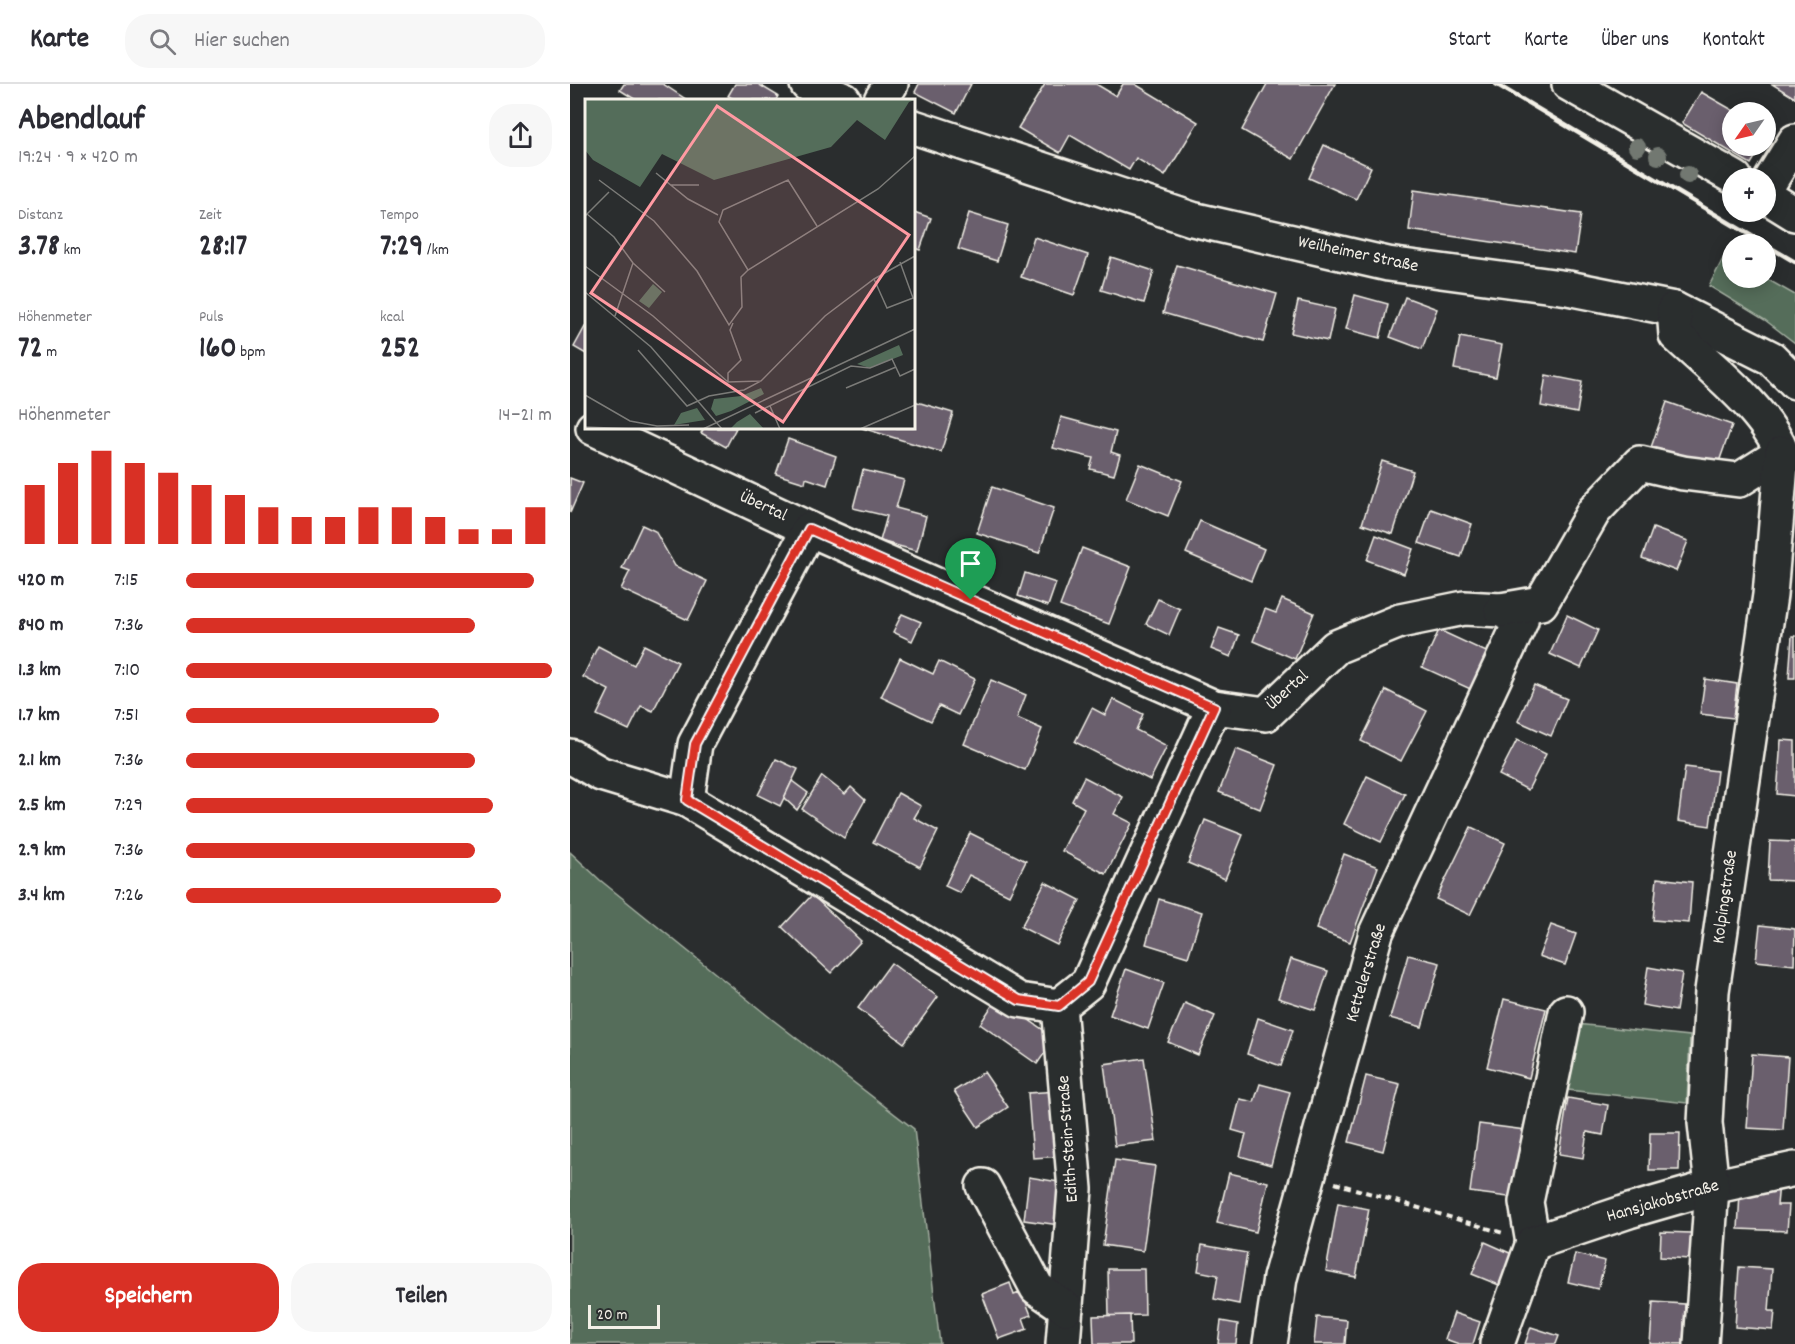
<!DOCTYPE html>
<html lang="de">
<meta charset="utf-8">
<style>
body{margin:0;font-family:Dekko,sans-serif;background:#f7f7f7;color:#2b2b33;height:100vh;display:flex;flex-direction:column;font-size:22px;white-space:nowrap}
*{box-sizing:border-box;margin:0}
p{font-size:20px;color:#7c7c81}
.icon{flex:none;width:33px;height:33px;fill:none;stroke:currentColor;stroke-width:2;stroke-linecap:round;stroke-linejoin:round}
.map{position:relative;flex:1;overflow:hidden}
.panel{display:flex;flex-direction:column;background:#fff;width:570px}
.panel>*{flex:none}
.needle{width:39px;rotate:236deg}
.fabs{position:absolute;left:1152px;top:18px;display:grid;gap:12px}
.fabs a{display:grid;place-items:center;width:54px;height:54px;border-radius:50%;background:#fff;box-shadow:0 3px 15px #0003;font-size:30px}
.scale{position:absolute;left:18px;bottom:15px;width:72px;box-sizing:border-box;padding-left:6px;border:3px solid #f4f1e8;border-top:0;font-size:16px;line-height:21px;white-space:nowrap;color:#f4f1e8;-webkit-text-stroke:4px #2a2d2e;paint-order:stroke}
.pin{position:absolute;display:grid;place-items:center;width:51px;height:51px;color:#fff;margin:-62px -26px;border-radius:50% 50% 50% 0;rotate:-45deg;box-shadow:0 0 6px #0007}
.pin .icon{rotate:45deg}
.round{display:grid;place-items:center;flex:none;width:63px;height:63px;border-radius:24px;background:#f7f7f7}
.headline{display:flex;align-items:center;justify-content:space-between;height:102px;padding:0 18px}
h1{font-size:33px;font-weight:700;line-height:45px}
.stats{display:grid;grid-template-columns:repeat(3,1fr);gap:9px;height:102px;padding:6px 18px}
.stats div{display:grid;align-content:center}
.stats b{font-size:30px;font-weight:700}
.stats small{font-size:16px;font-weight:400}
.stats p{font-size:16px}
.chart{height:168px;padding:12px 18px}
.chart p{display:flex;justify-content:space-between}
.chart svg{width:100%;height:108px;margin-top:6px;stroke:#d93025;stroke-width:6}
.button{display:flex;gap:12px;margin-top:auto;padding:12px 18px}
.button a{flex:1;height:69px;border-radius:24px;background:#d93025;color:#fff;font-size:24px;font-weight:700;line-height:69px;text-align:center}
.button a+a{background:#f7f7f7;color:#2b2b33}
ul{padding:0 18px;list-style:none;font-size:20px}
li{display:grid;grid-template-columns:96px 72px 1fr;align-items:center;height:45px}
li i{height:15px;border-radius:8px;background:#d93025}
header{display:flex;align-items:center;gap:36px;box-sizing:border-box;height:84px;padding:0 30px;background:#fff;border-bottom:2px solid #e1e1e2}
header strong{font-size:28px}
nav{display:flex;gap:33px;margin-inline-start:auto;font-size:21px}
.search{width:420px;height:54px;background:#f7f7f7;display:flex;align-items:center;gap:15px;box-sizing:border-box;padding:0 21px;border-radius:24px;color:#7c7c81;font-size:22px}
main{display:flex;flex:1;min-height:0}
.map>svg:first-child{display:block}
</style>
<header>
<strong>Karte</strong>
<div class="search"><svg class="icon" aria-label="search" viewBox="0 0 24 24"><circle cx="10" cy="10" r="6"/><path d="M15 15l6 6"/></svg>Hier suchen</div>
<nav><a>Start</a><a>Karte</a><a>Über uns</a><a>Kontakt</a></nav>
</header>
<main>
<section class="panel">
<div class="headline"><div><h1>Abendlauf</h1><p>19:24 · 9 × 420 m</p></div><a class="round"><svg class="icon" aria-label="share" viewBox="0 0 24 24"><path d="M12 15V3M7 8l5-5 5 5M5 13v7h14v-7"/></svg></a></div>
<div class="stats">
<div><p>Distanz</p><b>3.78<small> km</small></b></div>
<div><p>Zeit</p><b>28:17</b></div>
<div><p>Tempo</p><b>7:29<small> /km</small></b></div>
</div>
<div class="stats">
<div><p>Höhenmeter</p><b>72<small> m</small></b></div>
<div><p>Puls</p><b>160<small> bpm</small></b></div>
<div><p>kcal</p><b>252</b></div>
</div>
<div class="chart"><p><span>Höhenmeter</span>14–21 m</p>
<svg viewBox="0 0 160 44" preserveAspectRatio="none"><path d="M5 44V20M15 44V11M25 44V6M35 44V11M45 44V15M55 44V20M65 44V24M75 44V29M85 44V33M95 44V33M105 44V29M115 44V29M125 44V33M135 44V38M145 44V38M155 44V29"/></svg>
</div>
<ul>
<li><b>420 m</b>7:15<i style="width:95%"></i></li>
<li><b>840 m</b>7:36<i style="width:79%"></i></li>
<li><b>1.3 km</b>7:10<i style="width:100%"></i></li>
<li><b>1.7 km</b>7:51<i style="width:69%"></i></li>
<li><b>2.1 km</b>7:36<i style="width:79%"></i></li>
<li><b>2.5 km</b>7:29<i style="width:84%"></i></li>
<li><b>2.9 km</b>7:36<i style="width:79%"></i></li>
<li><b>3.4 km</b>7:26<i style="width:86%"></i></li>
</ul>
<div class="button"><a>Speichern</a><a>Teilen</a></div>
</section>
<div class="map">
<svg width="1225" height="1260" viewBox="0 0 1225 1260">
<rect width="100%" height="100%" fill="#2a2d2e"/>
<filter id="ink" filterUnits="userSpaceOnUse"><feTurbulence type="fractalNoise" baseFrequency=".0167" numOctaves="2"/><feDisplacementMap in="SourceGraphic" scale="12" xChannelSelector="R" yChannelSelector="G"/><feConvolveMatrix kernelMatrix="1 2 1 2 8 2 1 2 1" color-interpolation-filters="sRGB"/></filter>
<g filter="url(#ink)">
<g fill="#546d5a" stroke="#a4afa1" stroke-width="1.5">
<path d="M 1155,171 L 1162,175 L 1162,194 L 1195,194 L 1225,211 L 1225,259 L 1195,236 L 1139,202 Z"/>
<path d="M 0,768 L 30,796 L 203,936 L 344,1045 L 370,1260 L 0,1260 Z"/>
<path d="M 1006,940 L 1120,952 L 1117,1019 L 998,1006 Z"/>
</g>
<g fill="#6a5e6d" stroke="#f4f1e8" stroke-width="1.5">
<path d="M 54,0 L 93,0 L 117,16 L 66,16 L 50,6 Z"/>
<path d="M 165,0 L 188,0 L 208,12 L 206,16 L 166,16 L 158,12 Z"/>
<path d="M 349,0 L 401,0 L 386,29 L 345,8 Z"/>
<path d="M 475,0 L 526,0 L 546,12 L 553,0 L 565,0 L 628,38 L 595,92 L 566,74 L 559,86 L 500,51 L 490,69 L 448,44 Z"/>
<path d="M 697,0 L 765,0 L 723,75 L 672,46 Z"/>
<path d="M 1202,0 L 1225,0 L 1225,14 Z"/>
<path d="M 1131,8 L 1166,28 L 1162,28 L 1162,62 L 1192,62 L 1181,80 L 1112,39 Z"/>
<path d="M 754,61 L 801,83 L 786,115 L 739,94 Z"/>
<path d="M 844,106 L 1011,130 L 1005,170 L 839,146 Z"/>
<path d="M 344,128 L 361,134 L 350,166 L 344,164 Z"/>
<path d="M 399,129 L 438,141 L 427,177 L 388,165 Z"/>
<path d="M 464,153 L 518,171 L 504,211 L 451,193 Z"/>
<path d="M 541,173 L 584,187 L 574,219 L 531,206 Z"/>
<path d="M 607,181 L 707,210 L 693,258 L 593,229 Z"/>
<path d="M 785,211 L 818,220 L 810,254 L 776,245 Z"/>
<path d="M 835,213 L 867,225 L 852,265 L 820,253 Z"/>
<path d="M 728,217 L 765,225 L 758,257 L 721,249 Z"/>
<path d="M 16,241 L 16,270 L 4,263 Z"/>
<path d="M 890,253 L 932,261 L 926,293 L 884,285 Z"/>
<path d="M 976,291 L 1012,298 L 1007,329 L 971,322 Z"/>
<path d="M 344,317 L 383,329 L 371,368 L 292,344 L 344,344 Z"/>
<path d="M 1097,318 L 1162,341 L 1144,392 L 1079,369 Z"/>
<path d="M 491,333 L 546,348 L 541,368 L 550,371 L 544,391 L 520,385 L 523,374 L 483,364 Z"/>
<path d="M 134,344 L 166,344 L 156,363 L 131,349 Z"/>
<path d="M 218,355 L 266,372 L 257,401 L 236,394 L 235,399 L 206,390 Z"/>
<path d="M 812,377 L 843,387 L 823,450 L 792,440 Z"/>
<path d="M 570,380 L 612,397 L 598,432 L 556,415 Z"/>
<path d="M 293,386 L 334,396 L 326,424 L 356,432 L 347,467 L 310,457 L 317,432 L 283,424 Z"/>
<path d="M 0,394 L 13,399 L 0,429 Z"/>
<path d="M 422,403 L 484,424 L 469,469 L 407,449 Z"/>
<path d="M 861,425 L 902,440 L 891,473 L 849,459 Z"/>
<path d="M 630,437 L 694,465 L 681,497 L 616,469 Z"/>
<path d="M 72,441 L 85,447 L 105,482 L 137,497 L 118,536 L 51,505 L 60,487 L 52,484 Z"/>
<path d="M 1083,444 L 1118,457 L 1106,487 L 1072,474 Z"/>
<path d="M 806,451 L 843,465 L 834,490 L 797,476 Z"/>
<path d="M 512,464 L 561,483 L 539,540 L 490,522 Z"/>
<path d="M 455,489 L 486,499 L 478,522 L 448,512 Z"/>
<path d="M 588,515 L 610,525 L 599,551 L 576,540 Z"/>
<path d="M 712,515 L 744,529 L 725,575 L 683,557 L 695,525 L 706,529 Z"/>
<path d="M 332,530 L 351,538 L 342,557 L 323,548 Z"/>
<path d="M 997,531 L 1028,546 L 1011,584 L 980,570 Z"/>
<path d="M 649,544 L 669,551 L 661,573 L 641,565 Z"/>
<path d="M 869,546 L 923,571 L 907,608 L 852,583 Z"/>
<path d="M 1222,552 L 1225,552 L 1225,594 L 1219,594 Z"/>
<path d="M 74,561 L 108,578 L 83,627 L 71,622 L 59,646 L 27,631 L 39,606 L 13,593 L 28,562 L 64,581 Z"/>
<path d="M 330,574 L 363,590 L 369,577 L 405,595 L 388,631 L 369,622 L 361,637 L 311,613 Z"/>
<path d="M 1135,595 L 1167,600 L 1163,634 L 1130,630 Z"/>
<path d="M 421,596 L 456,611 L 447,634 L 472,645 L 455,686 L 394,660 Z"/>
<path d="M 964,601 L 997,615 L 981,652 L 948,637 Z"/>
<path d="M 816,606 L 857,627 L 831,677 L 791,657 Z"/>
<path d="M 543,615 L 573,630 L 566,646 L 597,662 L 580,696 L 505,658 L 522,624 L 535,631 Z"/>
<path d="M 947,656 L 976,670 L 958,706 L 929,691 Z"/>
<path d="M 1211,656 L 1225,657 L 1225,712 L 1207,710 Z"/>
<path d="M 666,665 L 707,681 L 690,725 L 649,708 Z"/>
<path d="M 206,675 L 228,685 L 210,722 L 188,711 Z"/>
<path d="M 1115,683 L 1147,687 L 1140,742 L 1108,737 Z"/>
<path d="M 252,692 L 275,710 L 281,703 L 295,716 L 274,754 L 232,725 Z"/>
<path d="M 797,692 L 835,710 L 811,758 L 774,740 Z"/>
<path d="M 514,693 L 553,713 L 544,730 L 562,739 L 536,790 L 492,767 L 514,724 L 502,717 Z"/>
<path d="M 222,697 L 238,709 L 227,726 L 214,714 Z"/>
<path d="M 328,709 L 351,722 L 344,734 L 368,747 L 350,783 L 303,758 Z"/>
<path d="M 635,736 L 673,751 L 655,795 L 618,779 Z"/>
<path d="M 901,743 L 935,759 L 900,831 L 866,815 Z"/>
<path d="M 400,749 L 456,777 L 439,811 L 399,791 L 390,809 L 375,802 Z"/>
<path d="M 1200,757 L 1225,758 L 1225,797 L 1198,796 Z"/>
<path d="M 774,770 L 808,783 L 780,858 L 746,845 Z"/>
<path d="M 1087,794 L 1122,798 L 1119,839 L 1083,836 Z"/>
<path d="M 475,798 L 510,816 L 487,861 L 451,843 Z"/>
<path d="M 242,811 L 291,857 L 261,889 L 212,843 Z"/>
<path d="M 589,815 L 632,828 L 618,873 L 576,860 Z"/>
<path d="M 981,841 L 1006,850 L 995,881 L 969,872 Z"/>
<path d="M 1190,841 L 1225,845 L 1224,881 L 1186,877 Z"/>
<path d="M 838,871 L 870,879 L 852,943 L 820,934 Z"/>
<path d="M 721,875 L 758,887 L 745,926 L 708,914 Z"/>
<path d="M 321,879 L 368,913 L 334,959 L 288,924 Z"/>
<path d="M 1078,883 L 1112,889 L 1106,927 L 1072,921 Z"/>
<path d="M 556,885 L 594,899 L 578,945 L 540,931 Z"/>
<path d="M 427,914 L 485,954 L 467,980 L 410,940 Z"/>
<path d="M 934,915 L 976,925 L 959,994 L 917,983 Z"/>
<path d="M 615,919 L 645,932 L 628,971 L 598,958 Z"/>
<path d="M 688,934 L 723,946 L 711,982 L 677,970 Z"/>
<path d="M 1182,970 L 1218,973 L 1213,1046 L 1177,1044 Z"/>
<path d="M 574,974 L 586,1057 L 545,1062 L 534,980 Z"/>
<path d="M 414,988 L 438,1023 L 408,1043 L 384,1007 Z"/>
<path d="M 796,992 L 830,1000 L 813,1067 L 779,1058 Z"/>
<path d="M 690,1000 L 720,1008 L 701,1081 L 670,1072 L 676,1050 L 662,1046 L 670,1015 L 684,1018 Z"/>
<path d="M 488,1007 L 493,1072 L 463,1074 L 458,1009 Z"/>
<path d="M 998,1014 L 1038,1021 L 1033,1051 L 1017,1048 L 1013,1074 L 989,1070 Z"/>
<path d="M 909,1040 L 955,1046 L 946,1114 L 900,1108 Z"/>
<path d="M 1080,1049 L 1110,1049 L 1109,1086 L 1079,1086 Z"/>
<path d="M 545,1076 L 585,1082 L 573,1167 L 533,1161 Z"/>
<path d="M 659,1089 L 698,1098 L 686,1148 L 647,1139 Z"/>
<path d="M 459,1093 L 495,1099 L 489,1141 L 454,1136 Z"/>
<path d="M 1209,1100 L 1207,1121 L 1219,1121 L 1217,1147 L 1168,1145 L 1170,1109 Z"/>
<path d="M 768,1119 L 799,1125 L 786,1193 L 756,1187 Z"/>
<path d="M 1091,1148 L 1121,1149 L 1119,1175 L 1090,1173 Z"/>
<path d="M 915,1158 L 942,1170 L 929,1201 L 902,1190 Z"/>
<path d="M 632,1161 L 677,1169 L 669,1220 L 644,1215 L 648,1191 L 628,1187 Z"/>
<path d="M 1005,1170 L 1035,1177 L 1028,1205 L 998,1198 Z"/>
<path d="M 1169,1183 L 1202,1185 L 1199,1227 L 1205,1227 L 1203,1246 L 1165,1243 Z"/>
<path d="M 538,1185 L 574,1185 L 575,1231 L 539,1232 Z"/>
<path d="M 440,1199 L 444,1211 L 452,1208 L 461,1231 L 453,1234 L 457,1245 L 429,1255 L 412,1210 Z"/>
<path d="M 1083,1218 L 1115,1220 L 1113,1260 L 1080,1260 Z"/>
<path d="M 884,1229 L 910,1238 L 903,1260 L 889,1260 L 875,1255 Z"/>
<path d="M 560,1231 L 561,1260 L 524,1260 L 523,1232 Z"/>
<path d="M 747,1233 L 777,1236 L 775,1260 L 744,1260 Z"/>
<path d="M 651,1237 L 668,1240 L 666,1260 L 648,1260 Z"/>
<path d="M 961,1243 L 989,1252 L 986,1260 L 955,1260 Z"/>
</g>
<g fill="none" stroke-linecap="round" stroke-linejoin="round">
<g stroke="#f4f1e8" stroke-width="38">
<g id="minor">
<path d="M 237,0 L 274,16"/>
<path d="M 999,0 L 1165,94"/>
<path d="M 311,16 L 321,0"/>
<path d="M 344,43 L 622,135 L 818,180 L 998,204 L 1104,225 L 1201,274 L 1225,298"/>
<path d="M 1196,104 L 1225,57"/>
<path d="M 1196,112 L 1225,130"/>
<path d="M 23,344 L 239,445 L 644,623 L 696,630 L 766,563 L 830,537 L 894,524 L 931,526 L 951,537 L 806,849 L 710,1194 L 700,1260"/>
<path d="M 239,445 L 125,660 L 117,716 L 449,916 L 489,922 L 518,899 L 644,623"/>
<path d="M 931,526 L 971,519 L 1024,427 L 1070,379 L 1113,389 L 1169,396 L 1212,369 C 1196,326 1140,283 1106,251 L 1104,225"/>
<path d="M 0,672 L 31,690 L 117,716"/>
<path d="M 489,922 L 505,1105 L 493,1260"/>
<path d="M 413,1102 L 467,1204 L 496,1224"/>
<path d="M 963,1159 L 956,1118 L 996,928"/>
<path d="M 927,1260 L 963,1159 L 1059,1127 L 1142,1103 L 1225,1085"/>
<path d="M 1131,1260 L 1142,1103 L 1135,1039 L 1142,907 L 1200,511 L 1212,369"/>
</g>
</g>
<path stroke="#f4f1e8" stroke-width="4" stroke-dasharray="6 4.5" stroke-linecap="butt" d="M 765,1099 L 933,1149"/>
<use href="#minor" stroke="#2a2d2e" stroke-width="33"/>
<g stroke="#f4f1e8" stroke-width="4.5">
<path d="M 926,0 L 1195,160"/>
<path d="M 1196,161 L 1225,178"/>
</g>
</g>
<g fill="#727871">
<circle cx="1067" cy="63" r="9"/>
<circle cx="1088" cy="72" r="9"/>
<circle cx="1118" cy="91" r="9"/>
</g>
</g>
<g fill="none" stroke-linecap="round" stroke-linejoin="round" filter="url(#ink)">
<g stroke="#fff" stroke-width="12">
<path id="route" d="M 239,445 L 644,623 L 518,898 L 489,922 L 449,916 L 117,716 L 125,660 Z"/>
</g>
<use href="#route" stroke="#d93025" stroke-width="8"/>
</g>
<g text-anchor="middle" dominant-baseline="central" stroke-width="4.5" stroke-linejoin="round" paint-order="stroke">
<g font-size="18" fill="#f4f1e8" stroke="#2a2d2e">
<text transform="translate(788 171) rotate(12)">Weilheimer Straße</text>
<text transform="translate(193 423) rotate(25)">Übertal</text>
<text transform="translate(718 607) rotate(-42)">Übertal</text>
<text transform="translate(1156 813) rotate(-82)">Kolpingstraße</text>
<text transform="translate(797 889) rotate(-73)">Kettelerstraße</text>
<text transform="translate(499 1055) rotate(-94)">Edith-Stein-Straße</text>
<text transform="translate(1093 1118) rotate(-16)">Hansjakobstraße</text>
</g>
</g>
<g transform="translate(15 15)">
<rect width="330" height="330" fill="#2a2d2e"/>
<path d="M 0,0 L 330,0 L 330,1 L 324,3 L 300,41 L 272,21 L 246,48 L 129,81 L 77,55 L 55,88 L 8,61 L 0,51 ZM 68,185 L 77,193 L 64,209 L 54,202 ZM 314,246 L 318,256 L 285,269 L 272,265 ZM 176,289 L 179,295 L 146,312 L 131,317 L 126,310 L 129,300 L 156,297 ZM 112,309 L 120,321 L 89,326 L 96,314 ZM 165,315 L 179,330 L 145,330 L 152,323 Z" fill="#546d5a"/>
<path fill="none" stroke="#7b7b78" stroke-width="1.5" d="M 71,74 L 103,100 L 133,116M 14,81 L 69,122 L 112,172 L 144,226 L 157,208 L 156,178 L 163,171 L 293,90 L 330,57M 86,86 L 114,86M 2,115 L 29,138 L 48,164 L 30,217M 0,117 L 24,93M 48,164 L 80,193M 0,167 L 68,217 L 143,283M 163,171 L 134,123 L 138,111 L 203,81 L 232,127M 289,180 L 302,209 L 328,199 L 315,163M 0,193 L 66,248 L 137,330M 148,224 L 145,231 L 156,261 L 143,274 L 143,283 L 176,282M 53,251 L 102,307 L 124,297 L 159,291 L 176,282 L 240,217 L 289,180 L 330,157M 261,289 L 311,268M 0,296 L 45,322 L 72,327 L 104,326M 185,307 L 195,330M 170,314 L 266,267 L 285,269 L 307,260 L 315,277 L 330,270M 0,328 L 50,330M 118,330 L 330,230M 275,330 L 330,306"/>
<path fill="#ff9aa2" fill-opacity="0.15" stroke="#ff9aa2" stroke-width="3" d="M 132,7 L 324,136 L 198,323 L 6,194 Z"/>
<rect width="330" height="330" fill="none" stroke="#f4f1e8" stroke-width="3"/>
</g>
</svg>
<div class="fabs">
<a><svg class="needle" viewBox="-14 -14 28 28"><path d="M0-13l5 13h-10z" fill="#e53935"/><path d="M0 13l5-13h-10z" fill="#7c7c81"/></svg></a>
<a>+</a>
<a>−</a>
</div>
<div class="scale">20 m</div>
<div class="pin" style="left:401px;top:516px;background:#1e9e55"><svg class="icon" aria-label="arrive" viewBox="0 0 24 24"><path d="M6 21V4h12l-3 4 3 4H6"/></svg></div>
</div>
</main>
